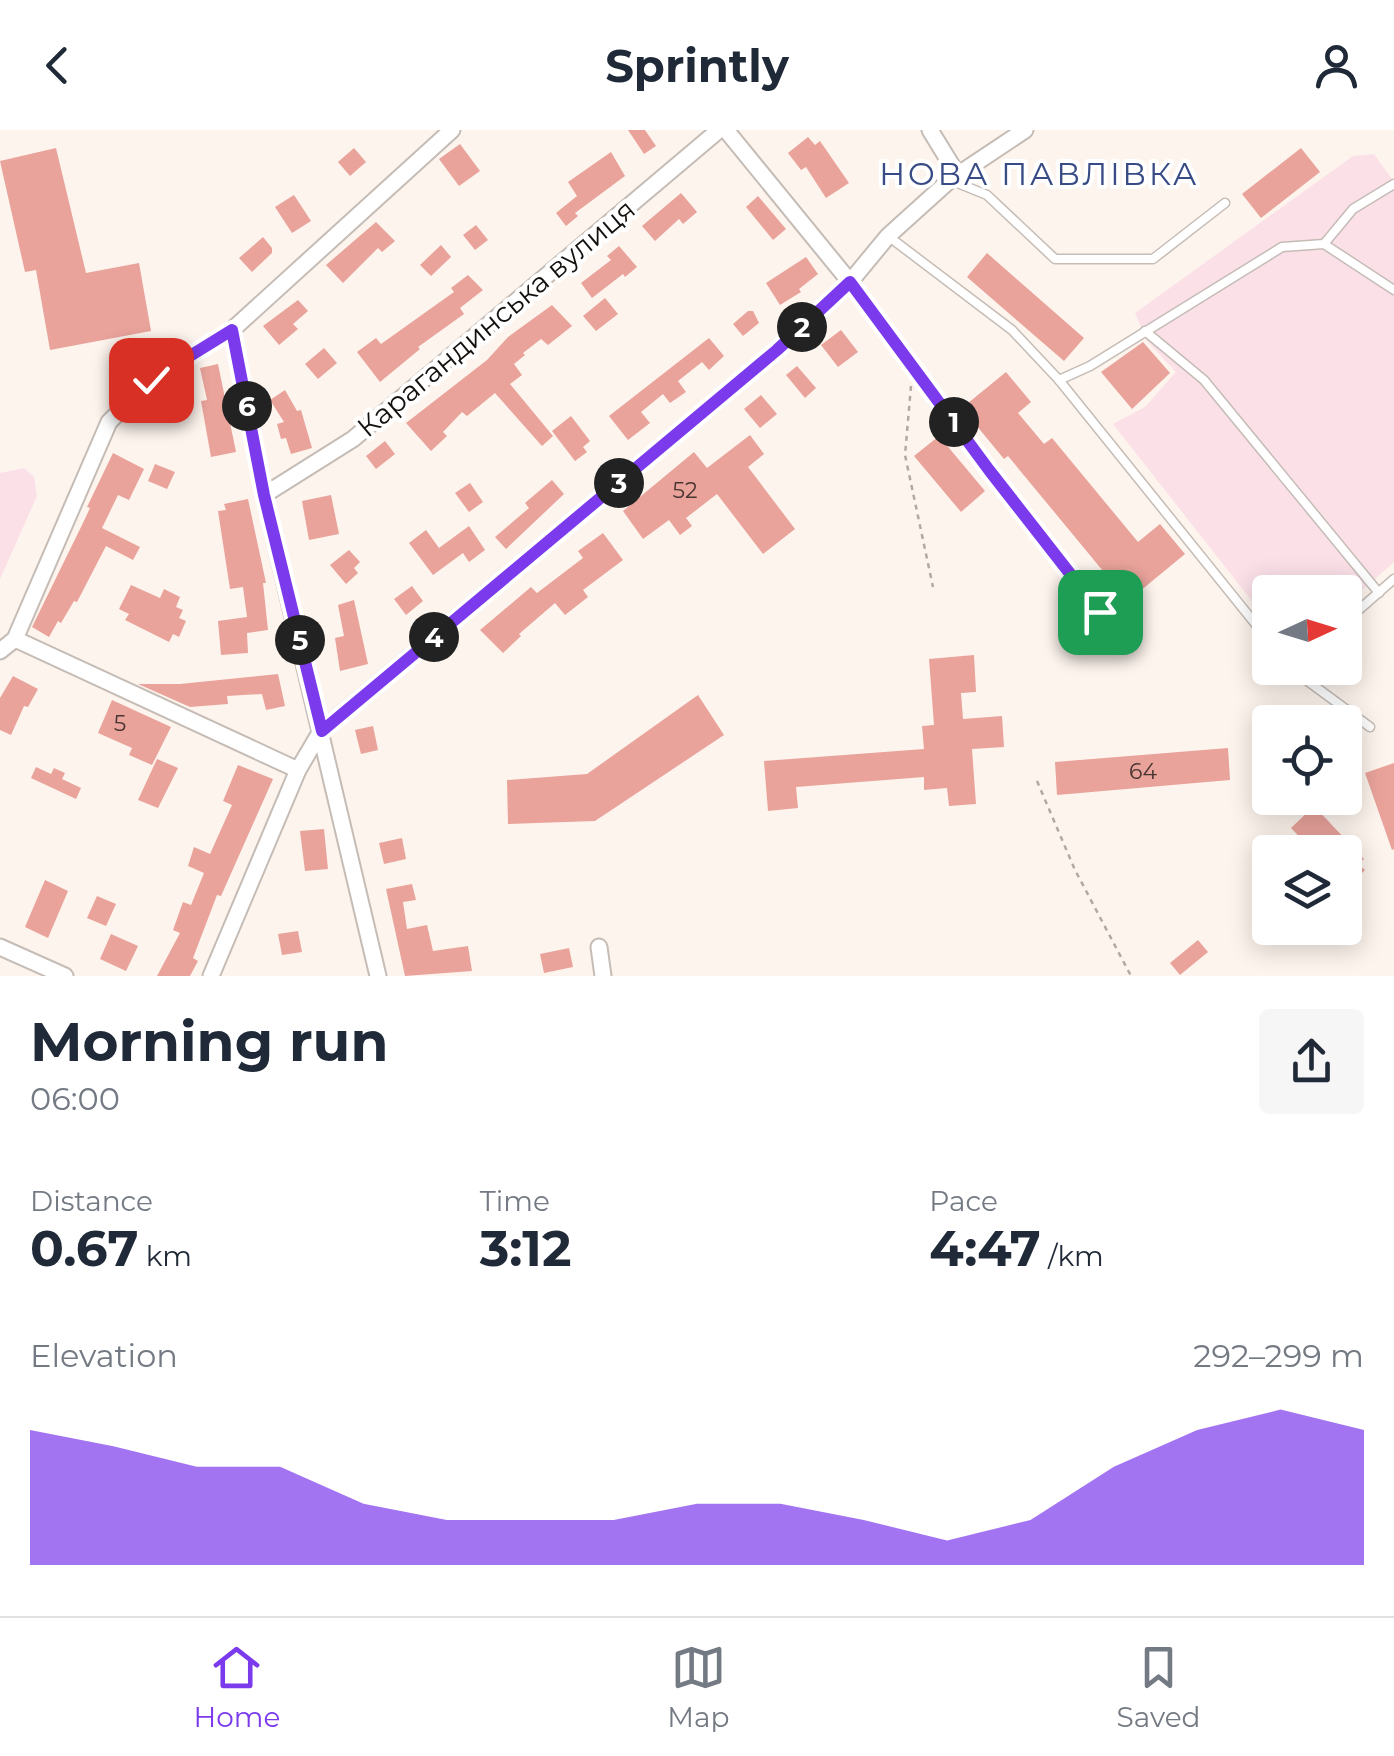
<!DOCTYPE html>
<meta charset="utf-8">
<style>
body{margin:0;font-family:Montserrat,sans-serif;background:#f6f6f7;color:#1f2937;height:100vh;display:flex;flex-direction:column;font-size:38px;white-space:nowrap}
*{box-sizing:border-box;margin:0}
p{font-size:32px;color:#747a83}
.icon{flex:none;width:55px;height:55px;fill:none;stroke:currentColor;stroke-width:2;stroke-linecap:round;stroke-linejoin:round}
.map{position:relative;height:846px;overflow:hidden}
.sheet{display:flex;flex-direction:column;background:#fff;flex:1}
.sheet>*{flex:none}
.needle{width:65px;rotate:86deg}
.fabs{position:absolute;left:1252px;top:445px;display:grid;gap:20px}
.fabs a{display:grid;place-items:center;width:110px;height:110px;border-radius:10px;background:#fff;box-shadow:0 5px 25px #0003;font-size:50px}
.pin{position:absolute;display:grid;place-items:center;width:85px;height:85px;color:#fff;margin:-42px;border-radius:20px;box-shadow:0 5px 15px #0006}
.km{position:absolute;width:50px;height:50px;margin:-25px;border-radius:50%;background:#222;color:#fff;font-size:28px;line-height:50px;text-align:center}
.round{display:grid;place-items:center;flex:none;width:105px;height:105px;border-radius:10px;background:#f6f6f7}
.headline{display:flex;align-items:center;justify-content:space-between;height:170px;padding:0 30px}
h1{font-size:55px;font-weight:700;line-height:75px}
.metrics{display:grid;grid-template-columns:repeat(3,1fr);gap:15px;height:170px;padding:10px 30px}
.metrics div{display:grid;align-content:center}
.metrics b{font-size:50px;font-weight:700}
.metrics small{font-size:28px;font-weight:400}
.metrics p{font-size:28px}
.chart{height:280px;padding:20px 30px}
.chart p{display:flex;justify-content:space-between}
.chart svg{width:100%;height:180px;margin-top:10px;fill:#7c3aed;opacity:.7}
header{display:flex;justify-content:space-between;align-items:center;height:130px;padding:0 30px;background:#fff;font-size:45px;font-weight:700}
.tabs{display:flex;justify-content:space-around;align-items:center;height:140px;border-top:2px solid #e0e1e3;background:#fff;font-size:28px;color:#747a83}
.tabs a{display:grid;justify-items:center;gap:5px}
.tabs .active{color:#7c3aed}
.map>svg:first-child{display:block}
</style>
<header><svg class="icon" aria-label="back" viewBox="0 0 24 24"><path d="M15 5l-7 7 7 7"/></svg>Sprintly<svg class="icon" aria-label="person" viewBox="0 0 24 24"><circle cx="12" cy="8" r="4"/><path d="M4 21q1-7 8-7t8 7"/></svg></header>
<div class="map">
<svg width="1394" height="846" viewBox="0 0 1394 846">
<rect width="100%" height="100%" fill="#fdf4ed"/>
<g fill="#fbe0e8">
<path d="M 1374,24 L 1394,52 L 1394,432 L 1345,475 L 1345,462 L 1270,462 L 1270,494 L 1113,294 L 1145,277 L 1176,242 L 1147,211 L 1135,183 L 1353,26 Z"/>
<path d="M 24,338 L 34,347 L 37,366 L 0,449 L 0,343 Z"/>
</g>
<g fill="#e9a39b">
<path d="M 628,0 L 645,0 L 656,16 L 644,24 Z"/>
<path d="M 808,7 L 815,15 L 820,11 L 849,53 L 826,68 L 806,37 L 801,40 L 788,23 Z"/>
<path d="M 460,14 L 480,41 L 459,56 L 439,29 Z"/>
<path d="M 56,18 L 86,143 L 139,133 L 151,201 L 50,220 L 36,140 L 25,142 L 0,31 Z"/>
<path d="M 354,18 L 366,32 L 350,46 L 338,32 Z"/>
<path d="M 1301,18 L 1320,42 L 1261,88 L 1242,64 Z"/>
<path d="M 611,22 L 625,46 L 575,83 L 578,86 L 566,96 L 556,83 L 577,66 L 568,52 Z"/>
<path d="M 681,63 L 697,82 L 683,94 L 679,89 L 655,111 L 642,96 Z"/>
<path d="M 294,65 L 311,91 L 292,103 L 275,77 Z"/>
<path d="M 758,66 L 786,99 L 773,110 L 746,77 Z"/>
<path d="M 376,92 L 395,111 L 382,122 L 378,118 L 343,153 L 326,135 Z"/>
<path d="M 476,95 L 488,110 L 475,120 L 463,105 Z"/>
<path d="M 263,107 L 272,118 L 272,123 L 252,142 L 239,128 Z"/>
<path d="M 441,115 L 451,127 L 431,146 L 420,135 Z"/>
<path d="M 619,116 L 637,137 L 625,147 L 623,144 L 592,168 L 581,153 L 611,130 L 607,126 Z"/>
<path d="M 987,123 L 1084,208 L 1064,231 L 967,147 Z"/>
<path d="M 806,127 L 818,144 L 799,159 L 801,162 L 780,175 L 766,153 Z"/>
<path d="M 468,145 L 483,160 L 460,178 L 464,184 L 418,217 L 420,219 L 380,252 L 357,222 L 376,208 L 381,214 L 454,162 L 451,158 Z"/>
<path d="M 605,168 L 618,184 L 596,201 L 583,186 Z"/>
<path d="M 298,170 L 308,181 L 293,194 L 298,199 L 279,215 L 263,196 Z"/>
<path d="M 552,175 L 572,196 L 548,215 L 541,209 L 523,223 L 525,225 L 514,234 L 522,245 L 510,254 L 553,306 L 542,316 L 495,263 L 467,286 L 462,282 L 443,302 L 447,306 L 431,321 L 406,293 L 487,230 L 508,207 Z"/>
<path d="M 748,181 L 753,181 L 759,193 L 743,206 L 733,194 Z"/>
<path d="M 841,200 L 858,222 L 838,237 L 821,215 Z"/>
<path d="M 709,208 L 724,226 L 709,240 L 702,232 L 678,251 L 686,262 L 670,273 L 663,264 L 641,282 L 650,293 L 628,310 L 609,286 Z"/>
<path d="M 1143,212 L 1170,243 L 1132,279 L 1101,242 Z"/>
<path d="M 324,218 L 337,233 L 318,249 L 305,234 Z"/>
<path d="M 218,234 L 236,322 L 211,327 L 201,271 L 207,270 L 200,238 Z"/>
<path d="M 797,236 L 816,258 L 805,268 L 786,245 Z"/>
<path d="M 1006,242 L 1031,272 L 1018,283 L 1044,314 L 1052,308 L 1138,412 L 1160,394 L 1185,424 L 1117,480 L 1092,451 L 1103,441 L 1008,326 L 1004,329 L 962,278 Z"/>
<path d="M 171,256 L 184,278 L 165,290 L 152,268 Z"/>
<path d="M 285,260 L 297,281 L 301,280 L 312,318 L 291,324 L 286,308 L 281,309 L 277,294 L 284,292 L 270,270 Z"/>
<path d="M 761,265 L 777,284 L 760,298 L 744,279 Z"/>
<path d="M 571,286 L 590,311 L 583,317 L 587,322 L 575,331 L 552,301 Z"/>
<path d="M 750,305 L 764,324 L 748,337 L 795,399 L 763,424 L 717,364 L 686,388 L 692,396 L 680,405 L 669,390 L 643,409 L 623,381 L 694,322 L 707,338 Z"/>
<path d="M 939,306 L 985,361 L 961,382 L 914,326 Z"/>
<path d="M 385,311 L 395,324 L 376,339 L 366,326 Z"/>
<path d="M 113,323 L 144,339 L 129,370 L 118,365 L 102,398 L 140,417 L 133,430 L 106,416 L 77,472 L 74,471 L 61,493 L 58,491 L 49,507 L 32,497 L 82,395 L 90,378 L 87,377 Z"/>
<path d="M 155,334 L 175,342 L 167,359 L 148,351 Z"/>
<path d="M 552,350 L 564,364 L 506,419 L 495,407 L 529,378 L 525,373 Z"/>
<path d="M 470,353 L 483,372 L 469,382 L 455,363 Z"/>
<path d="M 331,365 L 339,404 L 309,410 L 302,371 Z"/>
<path d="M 248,369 L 266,453 L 263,453 L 268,500 L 247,503 L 248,523 L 221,525 L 218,491 L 247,487 L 243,457 L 230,459 L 218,381 L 226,380 L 224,374 Z"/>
<path d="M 469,396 L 485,420 L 469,432 L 463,423 L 433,445 L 409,413 L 426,400 L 439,418 Z"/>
<path d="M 603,403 L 623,430 L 583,460 L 588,467 L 565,485 L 555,473 L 519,504 L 521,506 L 503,523 L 480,500 L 531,457 L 537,463 L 583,428 L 578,421 Z"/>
<path d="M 349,420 L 360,432 L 354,438 L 358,443 L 346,454 L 330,435 Z"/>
<path d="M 131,455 L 160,468 L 164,459 L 180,467 L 176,477 L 183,480 L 179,488 L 186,491 L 179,507 L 173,504 L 169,512 L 125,490 L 129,484 L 119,479 Z"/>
<path d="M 412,456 L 423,471 L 406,485 L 394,469 Z"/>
<path d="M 354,470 L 368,534 L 340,541 L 335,508 L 344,506 L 338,475 Z"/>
<path d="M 974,525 L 976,562 L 961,563 L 963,589 L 1002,586 L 1004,617 L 972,619 L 976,674 L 949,676 L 947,658 L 924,660 L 924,647 L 796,657 L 798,678 L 768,681 L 764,631 L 924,619 L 922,596 L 934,595 L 929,529 Z"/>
<path d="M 278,544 L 285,576 L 266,580 L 262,564 L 227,566 L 228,574 L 190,577 L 138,554 L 180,554 Z"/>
<path d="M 13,546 L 38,559 L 28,577 L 24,576 L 11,605 L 0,600 L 0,568 Z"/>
<path d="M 698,565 L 724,605 L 595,691 L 508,694 L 507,650 L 587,644 Z"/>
<path d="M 112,570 L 171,597 L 152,635 L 129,625 L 132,618 L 98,603 Z"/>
<path d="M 373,596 L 378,620 L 361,624 L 355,600 Z"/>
<path d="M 1228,618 L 1230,650 L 1057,665 L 1055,632 Z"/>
<path d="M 157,629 L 178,638 L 158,678 L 138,670 Z"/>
<path d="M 1394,633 L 1394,719 L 1392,720 L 1365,643 Z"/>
<path d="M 238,635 L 273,649 L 221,766 L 217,765 L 193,828 L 198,831 L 190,846 L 157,846 L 180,803 L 173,800 L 183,772 L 191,775 L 204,743 L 188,736 L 194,717 L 210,724 L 232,675 L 223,671 Z"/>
<path d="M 36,637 L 51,644 L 54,638 L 65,643 L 62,649 L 81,658 L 76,669 L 31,648 Z"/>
<path d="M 1314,676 L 1364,729 L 1358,734 L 1365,740 L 1345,760 L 1345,722 L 1314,722 L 1291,698 Z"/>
<path d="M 324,699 L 328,739 L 305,741 L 300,701 Z"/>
<path d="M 402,708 L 406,729 L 384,734 L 379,713 Z"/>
<path d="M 45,750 L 68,761 L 48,808 L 25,797 Z"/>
<path d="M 412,754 L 416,770 L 403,772 L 407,799 L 427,795 L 433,821 L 468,816 L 472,841 L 405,846 L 386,759 Z"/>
<path d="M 97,766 L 116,774 L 106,796 L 87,788 Z"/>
<path d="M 298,801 L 302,822 L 282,825 L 278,804 Z"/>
<path d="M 111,804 L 138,816 L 126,841 L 100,829 Z"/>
<path d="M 1198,810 L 1208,822 L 1180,845 L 1170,833 Z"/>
<path d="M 569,818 L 573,837 L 544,843 L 540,824 Z"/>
</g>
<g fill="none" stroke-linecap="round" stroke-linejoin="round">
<g stroke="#c5bcb6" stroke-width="11">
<g id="lane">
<path d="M 950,50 L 987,65 L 1055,129 L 1153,129 L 1225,73"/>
<path d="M 888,106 L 1012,200 L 1059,250 L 1270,512"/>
<path d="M 1324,114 L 1353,79 L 1394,54"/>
<path d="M 850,152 L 989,340 L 1100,482"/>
<path d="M 1145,201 L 1204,250 L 1379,463"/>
<path d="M 1059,250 L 1090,236 L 1282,117 L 1324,114 L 1394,160"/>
<path d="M 1345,492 L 1394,449"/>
<path d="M 1290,538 L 1370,597"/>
</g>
</g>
<g stroke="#c5bcb6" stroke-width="19">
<g id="street">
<path d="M 726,0 L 850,152"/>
<path d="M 930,0 L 957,44"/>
<path d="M 232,200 L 264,365 L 378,846"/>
<path d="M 264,365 L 353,309 L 719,0"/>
<path d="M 15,509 L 298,640"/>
<path d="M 0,521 L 15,509 L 109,292 L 151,250 L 232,200 L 452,0"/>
<path d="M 0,817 L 65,846"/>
<path d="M 599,817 L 603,846"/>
<path d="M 211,846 L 298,640 L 321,601 L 777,220 L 850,152 L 888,106 L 950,50 L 1025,0"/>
</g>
</g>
<g stroke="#b0a9a4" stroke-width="2.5" stroke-dasharray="5 5" stroke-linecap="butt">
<path d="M 911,256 L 905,325 L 933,457"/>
<path d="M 1037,651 L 1075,740 L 1131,846"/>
</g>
<use href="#lane" stroke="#fff" stroke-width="8"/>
<use href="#street" stroke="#fff" stroke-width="15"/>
</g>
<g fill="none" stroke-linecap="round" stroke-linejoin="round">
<g stroke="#fff" stroke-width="20">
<path id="route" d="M 151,250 L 232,200 L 264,365 L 322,601 L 777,220 L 850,152 L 989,340 L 1100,482"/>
</g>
<use href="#route" stroke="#7c3aed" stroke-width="12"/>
</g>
<g text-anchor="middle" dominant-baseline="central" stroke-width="8" stroke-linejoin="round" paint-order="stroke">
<g font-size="22" fill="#483531">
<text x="685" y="360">52</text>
<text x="120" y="593">5</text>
<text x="1143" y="641">64</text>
</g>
<g font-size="28" fill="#13100e" stroke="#fff">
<text transform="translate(496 188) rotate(-40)">Карагандинська вулиця</text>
</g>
<g font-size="32" letter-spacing="2.5" fill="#384b85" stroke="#fff">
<text x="1039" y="43">НОВА ПАВЛІВКА</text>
</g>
</g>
</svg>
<div class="fabs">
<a><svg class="needle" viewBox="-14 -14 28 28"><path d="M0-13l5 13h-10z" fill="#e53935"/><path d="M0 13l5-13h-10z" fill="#747a83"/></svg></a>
<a><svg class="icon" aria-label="locate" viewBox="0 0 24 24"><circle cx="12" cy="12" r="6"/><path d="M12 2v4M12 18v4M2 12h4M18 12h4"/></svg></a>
<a><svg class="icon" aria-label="layers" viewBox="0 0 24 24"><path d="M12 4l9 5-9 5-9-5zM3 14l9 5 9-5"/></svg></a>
</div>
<div class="pin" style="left:1100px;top:482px;background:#1e9e55"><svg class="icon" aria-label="arrive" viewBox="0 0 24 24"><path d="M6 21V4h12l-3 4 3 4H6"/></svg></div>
<div class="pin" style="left:151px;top:250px;background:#d93025"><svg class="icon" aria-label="check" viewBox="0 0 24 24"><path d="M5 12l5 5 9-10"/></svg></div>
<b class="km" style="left:954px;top:292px">1</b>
<b class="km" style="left:802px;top:197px">2</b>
<b class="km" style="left:619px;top:353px">3</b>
<b class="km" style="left:434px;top:507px">4</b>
<b class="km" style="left:300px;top:510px">5</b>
<b class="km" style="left:247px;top:276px">6</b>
</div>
<section class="sheet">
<div class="headline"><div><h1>Morning run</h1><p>06:00</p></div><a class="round"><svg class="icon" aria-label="share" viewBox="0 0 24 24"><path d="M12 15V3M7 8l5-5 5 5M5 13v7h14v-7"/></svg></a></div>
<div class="metrics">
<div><p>Distance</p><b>0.67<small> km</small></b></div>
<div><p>Time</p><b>3:12</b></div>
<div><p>Pace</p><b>4:47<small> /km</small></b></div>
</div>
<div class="chart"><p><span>Elevation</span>292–299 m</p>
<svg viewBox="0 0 160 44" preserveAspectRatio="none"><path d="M0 44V11L10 15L20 20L30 20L40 29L50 33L60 33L70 33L80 29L90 29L100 33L110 38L120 33L130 20L140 11L150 6L160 11V44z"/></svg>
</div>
</section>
<nav class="tabs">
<a class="active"><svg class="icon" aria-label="home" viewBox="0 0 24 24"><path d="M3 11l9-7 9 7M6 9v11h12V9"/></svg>Home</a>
<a><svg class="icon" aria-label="map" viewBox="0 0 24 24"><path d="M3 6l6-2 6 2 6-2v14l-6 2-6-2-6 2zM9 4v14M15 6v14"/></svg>Map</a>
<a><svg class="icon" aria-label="saved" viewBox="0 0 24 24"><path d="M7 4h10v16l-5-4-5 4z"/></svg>Saved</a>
</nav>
